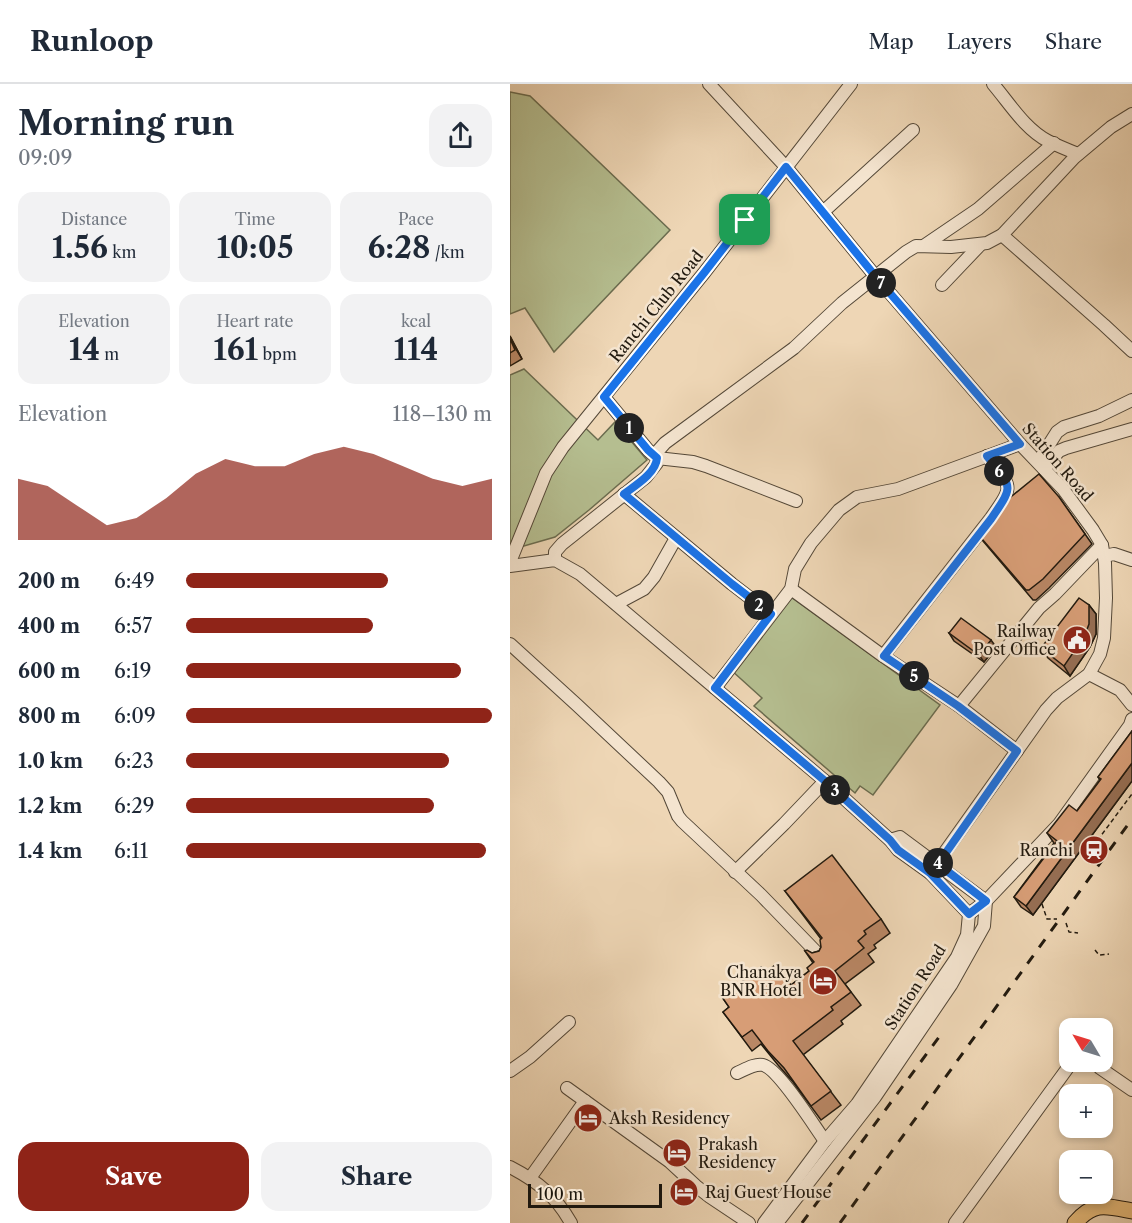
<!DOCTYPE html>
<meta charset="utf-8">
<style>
body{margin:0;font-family:"Libre Caslon Text",serif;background:#f2f2f3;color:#1f2937;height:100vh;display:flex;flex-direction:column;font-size:22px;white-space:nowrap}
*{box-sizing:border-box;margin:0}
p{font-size:20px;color:#747a83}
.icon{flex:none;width:33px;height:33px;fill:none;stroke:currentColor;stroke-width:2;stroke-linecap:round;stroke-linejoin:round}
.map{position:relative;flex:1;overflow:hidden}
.panel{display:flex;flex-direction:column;background:#fff;width:510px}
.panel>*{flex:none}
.needle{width:39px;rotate:308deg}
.controls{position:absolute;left:549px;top:934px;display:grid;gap:12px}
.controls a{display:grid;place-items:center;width:54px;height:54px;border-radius:12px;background:#fff;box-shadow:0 3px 9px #0003;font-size:30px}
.scale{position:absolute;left:18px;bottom:15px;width:134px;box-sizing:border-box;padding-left:6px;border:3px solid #21190e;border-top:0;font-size:16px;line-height:21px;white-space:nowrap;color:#21190e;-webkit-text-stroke:4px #f4e4cf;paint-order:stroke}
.pin{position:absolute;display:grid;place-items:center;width:51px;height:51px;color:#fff;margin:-26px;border-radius:12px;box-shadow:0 3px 9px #0006}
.km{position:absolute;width:30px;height:30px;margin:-15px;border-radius:50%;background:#222;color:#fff;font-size:16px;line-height:30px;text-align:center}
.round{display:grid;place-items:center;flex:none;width:63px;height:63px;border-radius:18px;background:#f2f2f3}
.summary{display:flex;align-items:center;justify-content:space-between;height:102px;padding:0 18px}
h1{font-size:33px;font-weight:800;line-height:45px}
.figures{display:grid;grid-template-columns:repeat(3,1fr);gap:9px;height:102px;padding:6px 18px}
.figures div{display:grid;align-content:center;border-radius:15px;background:#f2f2f3;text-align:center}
.figures b{font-size:30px;font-weight:800}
.figures small{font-size:16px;font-weight:400}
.figures p{font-size:16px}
.chart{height:168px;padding:12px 18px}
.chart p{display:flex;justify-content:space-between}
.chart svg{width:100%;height:108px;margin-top:6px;fill:#8f2418;opacity:.7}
.primary-button{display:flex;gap:12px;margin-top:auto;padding:12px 18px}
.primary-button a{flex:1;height:69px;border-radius:18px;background:#8f2418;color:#fff;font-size:24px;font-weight:800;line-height:69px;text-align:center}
.primary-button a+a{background:#f2f2f3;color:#1f2937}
ul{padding:0 18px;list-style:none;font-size:20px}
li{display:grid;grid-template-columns:96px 72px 1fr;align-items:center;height:45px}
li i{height:15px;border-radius:8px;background:#8f2418}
header{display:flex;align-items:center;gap:36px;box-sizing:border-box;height:84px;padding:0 30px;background:#fff;border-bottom:2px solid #e0e1e3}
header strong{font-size:28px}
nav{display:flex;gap:33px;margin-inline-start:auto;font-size:21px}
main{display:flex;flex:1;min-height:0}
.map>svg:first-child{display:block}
</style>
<header>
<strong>Runloop</strong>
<nav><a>Map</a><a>Layers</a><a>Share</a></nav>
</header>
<main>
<section class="panel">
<div class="summary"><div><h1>Morning run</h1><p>09:09</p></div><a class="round"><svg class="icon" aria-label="share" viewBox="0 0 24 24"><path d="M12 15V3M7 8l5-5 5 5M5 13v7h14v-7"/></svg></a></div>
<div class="figures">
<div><p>Distance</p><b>1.56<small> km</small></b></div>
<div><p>Time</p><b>10:05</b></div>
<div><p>Pace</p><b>6:28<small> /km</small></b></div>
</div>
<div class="figures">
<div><p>Elevation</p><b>14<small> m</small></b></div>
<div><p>Heart rate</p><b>161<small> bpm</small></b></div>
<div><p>kcal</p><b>114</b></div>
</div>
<div class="chart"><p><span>Elevation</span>118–130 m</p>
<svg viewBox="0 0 160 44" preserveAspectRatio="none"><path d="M0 44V19L10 22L20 30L30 38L40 35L50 27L60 17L70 11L80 14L90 14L100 9L110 6L120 9L130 14L140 19L150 22L160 19V44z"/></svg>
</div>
<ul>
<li><b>200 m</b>6:49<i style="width:66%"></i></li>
<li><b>400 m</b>6:57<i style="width:61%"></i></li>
<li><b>600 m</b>6:19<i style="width:90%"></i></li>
<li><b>800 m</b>6:09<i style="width:100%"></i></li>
<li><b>1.0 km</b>6:23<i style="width:86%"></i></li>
<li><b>1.2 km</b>6:29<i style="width:81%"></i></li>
<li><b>1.4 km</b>6:11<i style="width:98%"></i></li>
</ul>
<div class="primary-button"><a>Save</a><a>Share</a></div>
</section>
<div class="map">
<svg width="622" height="1139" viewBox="0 0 622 1139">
<rect width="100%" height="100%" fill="#eed6b5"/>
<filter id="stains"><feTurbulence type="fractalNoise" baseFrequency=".00333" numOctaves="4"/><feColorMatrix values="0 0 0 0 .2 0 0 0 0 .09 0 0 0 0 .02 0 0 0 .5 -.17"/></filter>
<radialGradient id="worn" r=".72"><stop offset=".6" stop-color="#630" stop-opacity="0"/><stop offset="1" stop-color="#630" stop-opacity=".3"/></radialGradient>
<g fill="#b5be90" stroke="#6b6c4f" stroke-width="1.5">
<path d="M 0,8 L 20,12 L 160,146 L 44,268 L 15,224 L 0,230 Z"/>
<path d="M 14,285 L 88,356 L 105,338 L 137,376 L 79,426 L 45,453 L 0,466 L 0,291 Z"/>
<path d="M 281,513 L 430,621 L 363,711 L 350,702 L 345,709 L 244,622 L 252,614 L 221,586 Z"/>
</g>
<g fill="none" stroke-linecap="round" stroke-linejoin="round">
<g stroke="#544838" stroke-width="14">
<g id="minor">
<path d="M 199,0 L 276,83 L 366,193 L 510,360 L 553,405 L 583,446 L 592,461 L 595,479 L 596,514 L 594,554 L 590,570 L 579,590 L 547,614 L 536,626 L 420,789 L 459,830 L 457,851 L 447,873 L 347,1020 L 315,1057 L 254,1139"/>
<path d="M 483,0 C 500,20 515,45 538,57 C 548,62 558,66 568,70"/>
<path d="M 313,128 L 403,46"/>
<path d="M 492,151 L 594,241 L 622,267"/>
<path d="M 415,161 L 468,125 L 544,59"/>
<path d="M 432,201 L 471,160"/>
<path d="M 94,313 L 138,366 L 147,374 L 183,378 L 196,382 L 286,417"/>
<path d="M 528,378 L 547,348 L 554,343 L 589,332 L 622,316"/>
<path d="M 534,385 L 549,367 L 556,364 L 622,345"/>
<path d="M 114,410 L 222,500 L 261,530"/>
<path d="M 594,472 L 604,470 L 622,476"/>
<path d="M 45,476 L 45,468 L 52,460 L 136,393 L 147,379 L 147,368 L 155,359 L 284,264 L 332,219 L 396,168 L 406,162 L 441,163 L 477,159 L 492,151 L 564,74 L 601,43 L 622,30"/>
<path d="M 0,478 L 36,389 L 53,363 L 194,189 L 341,0"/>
<path d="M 0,482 L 45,476 L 70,490 L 315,697 L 380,756 L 388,766 L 420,789"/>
<path d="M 281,505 L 373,572 L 449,622 L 529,524 L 545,510 L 592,461"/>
<path d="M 106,520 L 134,505 L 144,493 L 166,454"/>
<path d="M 0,560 L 67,621 L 149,698 L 158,708 L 168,732 L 172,737 L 251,811 L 313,875"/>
<path d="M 373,572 L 481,434 C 505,400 502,404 477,372"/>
<path d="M 579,590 L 610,606 L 622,621"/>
<path d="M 205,604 L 281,505 L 285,485 L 301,459 L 329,426 L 347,413 L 388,405 L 510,360"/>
<path d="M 449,622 L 507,667"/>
<path d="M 225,788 L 274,740 L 315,697"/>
<path d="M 459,830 L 476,817 L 549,740 L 620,641 L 622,635"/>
<path d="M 584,978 L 590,984 L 622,1006"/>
<path d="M 0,987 L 20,973 L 59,938"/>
<path d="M 227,989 C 234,986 245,979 253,981 C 269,985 304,1042 315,1057"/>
<path d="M 57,1004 L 160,1078 L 186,1102 L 200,1113 L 239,1139"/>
<path d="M 0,1083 C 27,1097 46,1112 61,1139"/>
<path d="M 20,1094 L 75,1017"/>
<path d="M 267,1139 L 365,1013 L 441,901 L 474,842 L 476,817 L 390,753 L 380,756"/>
<path d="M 445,1139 L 562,978"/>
</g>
</g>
<g stroke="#21190e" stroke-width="17">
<path id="major" d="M 565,1139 C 584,1117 596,1122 622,1127"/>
</g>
<g stroke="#21190e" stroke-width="1.5" stroke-dasharray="4.5 3" stroke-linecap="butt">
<path d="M 575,760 L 584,761 L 622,710"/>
<path d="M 532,820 L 537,835 L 547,835"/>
<path d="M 556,839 L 559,848 L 568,849"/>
<path d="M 585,866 L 589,871 L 599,870"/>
</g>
<use href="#minor" stroke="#f4e4cf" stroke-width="12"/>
<use href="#major" stroke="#e7bb7a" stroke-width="15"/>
<g stroke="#21190e" stroke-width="3" stroke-dasharray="10 10" stroke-linecap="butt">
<path d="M 292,1139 L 432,949"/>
<path d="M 330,1139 L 622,735"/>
</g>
</g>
<g fill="#b98765" stroke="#21190e" stroke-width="1.5">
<path d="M 0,252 L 12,275 L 0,282 Z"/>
<path d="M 549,413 L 582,460 L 539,504 L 526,516 L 523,516 L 473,457 L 466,448 Z"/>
<path d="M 579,521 L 586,530 L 586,550 L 580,563 L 560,592 L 538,574 L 531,564 Z"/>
<path d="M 439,549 L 486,563 L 474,578 L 444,557 Z"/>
<path d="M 622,647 L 622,697 L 523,831 L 511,823 L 504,813 L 544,759 L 537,749 L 567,727 L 590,696 L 588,693 Z"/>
<path d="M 275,807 L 371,835 L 380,849 L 364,861 L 366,864 L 358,870 L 364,878 L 335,900 L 351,921 L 331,937 L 333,940 L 293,971 L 331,1021 L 311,1036 L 283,998 L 268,981 L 251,960 L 242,967 L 213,928 L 219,923 L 212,913 L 255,889 L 281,901 L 299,887 L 303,879 L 295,867 L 302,869 L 309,867 L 311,863 L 311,855 Z"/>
</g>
<g fill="#966e53" stroke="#21190e" stroke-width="1.5">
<path d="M 0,252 L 12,275 L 0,255 Z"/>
<path d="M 579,521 L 586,530 L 586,550 L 580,563 L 560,592 L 554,582 Z"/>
<path d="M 481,556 L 486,563 L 474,578 L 469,571 Z"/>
<path d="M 622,679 L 622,697 L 523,831 L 516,822 Z"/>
</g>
<g fill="#d79d76" stroke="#21190e" stroke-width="1.5">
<path d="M 0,255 L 5,266 L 0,269 Z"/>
<path d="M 529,390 L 549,413 L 575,450 L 533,495 L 519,506 L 516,506 L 466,448 L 481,429 Z"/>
<path d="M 569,514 L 579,521 L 579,540 L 574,553 L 554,582 L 531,564 Z"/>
<path d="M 451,534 L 481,556 L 469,571 L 439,549 Z"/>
<path d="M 622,647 L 622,679 L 516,822 L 504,813 L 547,757 L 537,749 L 559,721 L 567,727 L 591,695 L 588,693 Z"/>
<path d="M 322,771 L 371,835 L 354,847 L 356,850 L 348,857 L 354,864 L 325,887 L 341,908 L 321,923 L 323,926 L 283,957 L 321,1007 L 301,1022 L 274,984 L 258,967 L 242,946 L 232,953 L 213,928 L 219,923 L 212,913 L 251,883 L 255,889 L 265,881 L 281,901 L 299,887 L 297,884 L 304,878 L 295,867 L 297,866 L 302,869 L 309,867 L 311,863 L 310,856 L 312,854 L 275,807 Z"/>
</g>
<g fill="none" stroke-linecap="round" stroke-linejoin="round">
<g stroke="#fff" stroke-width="12">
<path id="route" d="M 276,83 L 366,193 L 510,360 L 477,372 C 502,404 505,400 481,435 L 374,572 L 448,622 L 507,667 L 428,780 L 476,817 L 459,830 L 420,789 L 388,766 L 380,756 L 315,697 L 205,604 L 261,530 L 222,500 L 114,410 C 126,401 146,389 147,374 L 138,366 L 94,313 L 194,189 Z"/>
</g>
<use href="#route" stroke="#1a73e8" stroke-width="8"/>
</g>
<defs>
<g id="civic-disc" transform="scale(1.5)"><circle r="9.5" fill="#8f2418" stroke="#f4e4cf"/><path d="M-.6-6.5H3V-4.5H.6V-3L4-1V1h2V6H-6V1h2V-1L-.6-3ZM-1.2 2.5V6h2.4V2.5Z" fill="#fff"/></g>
<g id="station-disc" transform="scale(1.5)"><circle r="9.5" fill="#8f2418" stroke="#f4e4cf"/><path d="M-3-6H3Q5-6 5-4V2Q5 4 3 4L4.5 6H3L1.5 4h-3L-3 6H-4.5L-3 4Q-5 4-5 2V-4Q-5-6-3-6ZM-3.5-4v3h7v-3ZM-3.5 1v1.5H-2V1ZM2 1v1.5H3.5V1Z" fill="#fff"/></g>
<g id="hotel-disc" transform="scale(1.5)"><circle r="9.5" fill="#8f2418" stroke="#f4e4cf"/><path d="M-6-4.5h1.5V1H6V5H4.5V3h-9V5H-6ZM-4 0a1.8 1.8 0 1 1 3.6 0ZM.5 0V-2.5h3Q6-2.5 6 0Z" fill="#fff"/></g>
</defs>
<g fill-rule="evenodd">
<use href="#civic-disc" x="567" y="556"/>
<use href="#station-disc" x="584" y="766"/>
<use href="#hotel-disc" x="313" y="897"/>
<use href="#hotel-disc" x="78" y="1034"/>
<use href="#hotel-disc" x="167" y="1069"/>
<use href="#hotel-disc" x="174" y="1108"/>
</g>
<g text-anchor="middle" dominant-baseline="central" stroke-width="5" stroke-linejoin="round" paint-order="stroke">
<g font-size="16" fill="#21190e" stroke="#f4e4cf">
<text transform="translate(146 222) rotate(-51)">Ranchi Club Road</text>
<text transform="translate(548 378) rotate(49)">Station Road</text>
<text transform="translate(405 903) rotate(-57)">Station Road</text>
</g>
<g font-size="16" fill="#21190e" stroke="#f4e4cf" text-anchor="end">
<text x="546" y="547">Railway<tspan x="546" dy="18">Post Office</tspan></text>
<text x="563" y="766">Ranchi</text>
<text x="292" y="888">Chanakya<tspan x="292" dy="18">BNR Hotel</tspan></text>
<text x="99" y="1034" text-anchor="start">Aksh Residency</text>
<text x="188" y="1060" text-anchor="start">Prakash<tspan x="188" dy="18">Residency</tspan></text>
<text x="195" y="1108" text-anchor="start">Raj Guest House</text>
</g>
</g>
<rect width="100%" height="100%" filter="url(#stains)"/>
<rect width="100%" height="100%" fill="url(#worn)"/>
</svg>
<div class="controls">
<a><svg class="needle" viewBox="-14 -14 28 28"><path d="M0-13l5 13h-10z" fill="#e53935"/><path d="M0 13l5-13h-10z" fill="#747a83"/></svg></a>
<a>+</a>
<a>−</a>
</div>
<div class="scale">100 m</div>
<div class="pin" style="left:235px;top:136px;background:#1e9e55"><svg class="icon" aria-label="arrive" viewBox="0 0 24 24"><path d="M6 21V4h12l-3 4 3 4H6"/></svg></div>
<b class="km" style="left:119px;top:344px">1</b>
<b class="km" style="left:249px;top:521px">2</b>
<b class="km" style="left:325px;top:706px">3</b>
<b class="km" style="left:428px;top:779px">4</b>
<b class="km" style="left:404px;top:592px">5</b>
<b class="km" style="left:489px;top:387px">6</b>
<b class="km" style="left:371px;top:199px">7</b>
</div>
</main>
